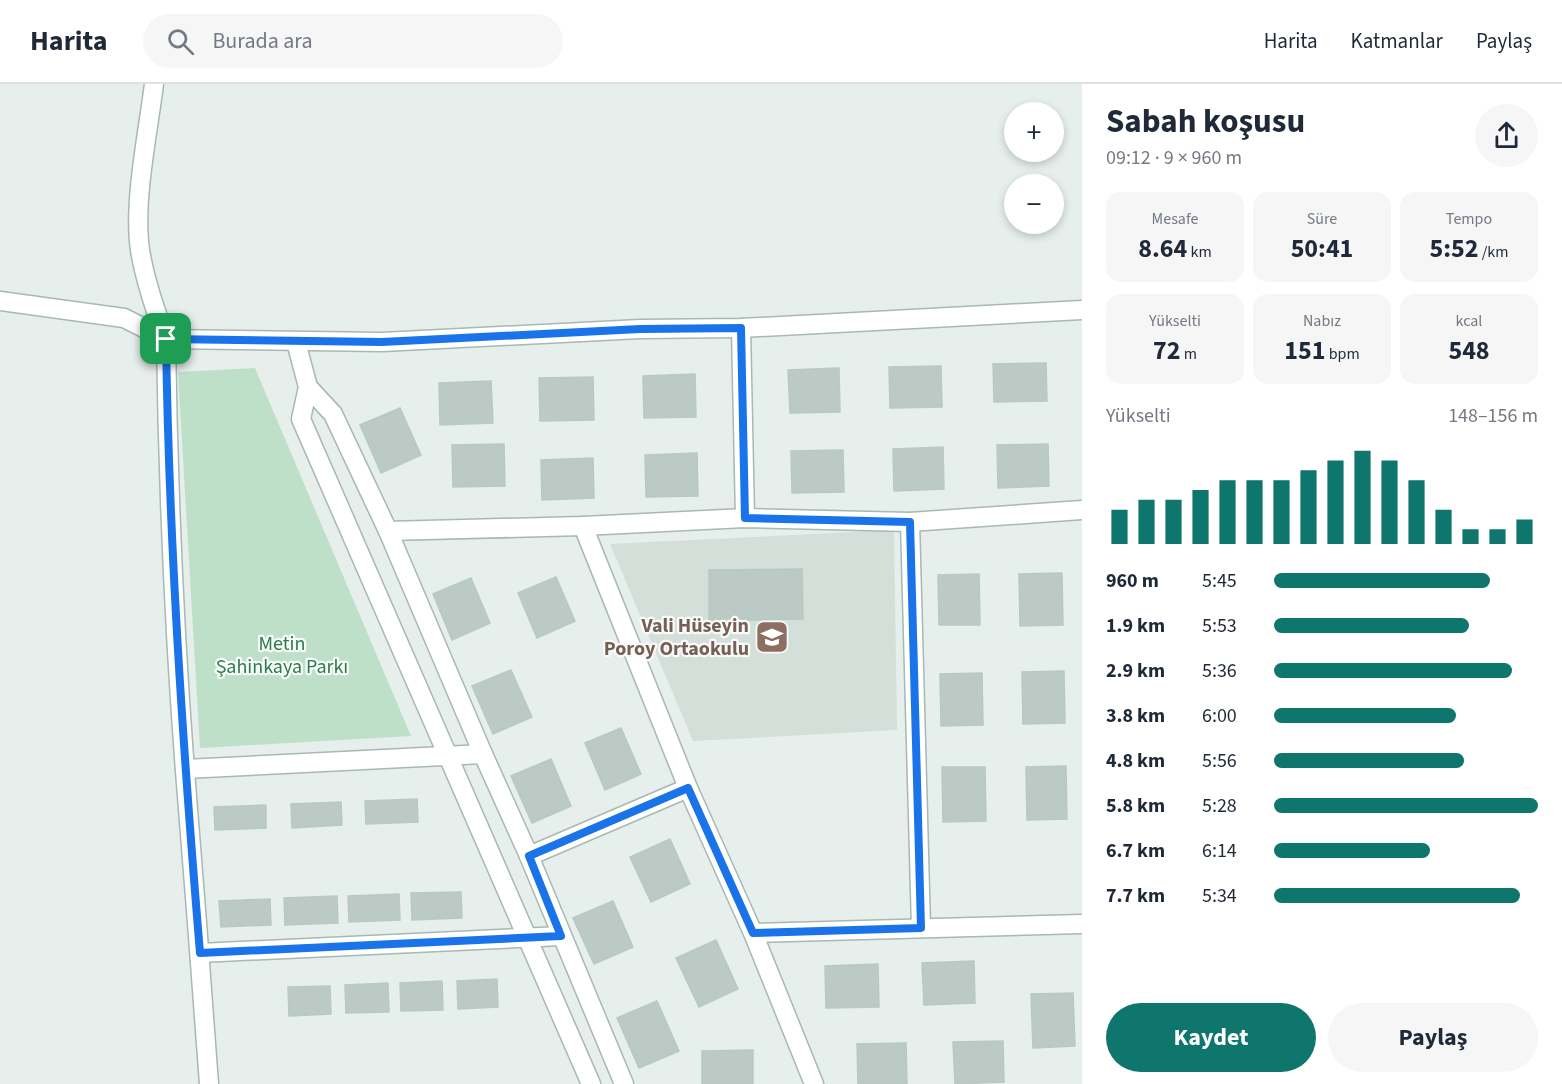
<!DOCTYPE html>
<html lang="tr">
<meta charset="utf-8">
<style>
body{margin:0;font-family:"Source Sans 3",sans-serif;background:#f6f6f7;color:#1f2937;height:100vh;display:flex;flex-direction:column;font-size:22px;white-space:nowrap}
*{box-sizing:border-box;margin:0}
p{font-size:20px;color:#747a83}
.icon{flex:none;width:33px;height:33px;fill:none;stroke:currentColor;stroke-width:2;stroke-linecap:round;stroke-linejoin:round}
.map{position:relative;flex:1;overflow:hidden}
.details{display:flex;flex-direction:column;background:#fff;width:480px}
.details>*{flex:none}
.tools{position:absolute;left:1004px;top:18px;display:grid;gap:12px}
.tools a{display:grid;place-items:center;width:60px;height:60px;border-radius:50%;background:#fff;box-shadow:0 3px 9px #0003;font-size:30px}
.pin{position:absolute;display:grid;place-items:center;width:51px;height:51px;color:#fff;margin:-26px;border-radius:12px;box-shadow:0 3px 9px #0006}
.round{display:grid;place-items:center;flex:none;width:63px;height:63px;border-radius:32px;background:#f6f6f7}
.headline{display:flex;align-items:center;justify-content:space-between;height:102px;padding:0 24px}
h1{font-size:33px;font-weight:700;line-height:45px}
.metrics{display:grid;grid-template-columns:repeat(3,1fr);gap:9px;height:102px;padding:6px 24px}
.metrics div{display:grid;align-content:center;border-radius:15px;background:#f6f6f7;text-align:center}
.metrics b{font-size:26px;font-weight:700}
.metrics small{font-size:16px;font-weight:400}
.metrics p{font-size:16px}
.chart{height:168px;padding:12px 24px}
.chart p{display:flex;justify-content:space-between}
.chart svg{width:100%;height:108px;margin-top:6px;stroke:#0f766e;stroke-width:6}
.cta{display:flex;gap:12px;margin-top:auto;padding:12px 24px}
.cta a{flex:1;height:69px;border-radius:36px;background:#0f766e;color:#fff;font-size:24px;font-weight:700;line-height:69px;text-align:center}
.cta a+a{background:#f6f6f7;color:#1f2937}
ul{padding:0 24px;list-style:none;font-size:20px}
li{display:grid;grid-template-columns:96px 72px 1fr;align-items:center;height:45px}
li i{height:15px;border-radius:8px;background:#0f766e}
header{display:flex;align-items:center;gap:36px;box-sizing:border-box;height:84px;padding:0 30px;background:#fff;border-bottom:2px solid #e0e1e3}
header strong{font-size:28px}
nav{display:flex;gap:33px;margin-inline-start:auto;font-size:21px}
.search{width:420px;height:54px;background:#f6f6f7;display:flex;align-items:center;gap:15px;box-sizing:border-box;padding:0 21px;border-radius:33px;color:#747a83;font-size:22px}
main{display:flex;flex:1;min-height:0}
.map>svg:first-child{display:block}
</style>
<header>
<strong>Harita</strong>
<div class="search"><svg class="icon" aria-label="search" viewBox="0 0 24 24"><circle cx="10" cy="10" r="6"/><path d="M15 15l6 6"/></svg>Burada ara</div>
<nav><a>Harita</a><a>Katmanlar</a><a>Paylaş</a></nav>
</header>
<main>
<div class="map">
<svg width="1082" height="1000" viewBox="0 0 1082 1000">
<rect width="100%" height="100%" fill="#e6efeb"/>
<path fill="#d4dfda" d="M 894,446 L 897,646 L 693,657 L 610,460 Z"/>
<path fill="#bfe0c8" d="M 255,284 L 411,652 L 200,664 L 178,288 Z"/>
<g fill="#bbcac4" stroke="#b8c9c2" stroke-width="1.5">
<path d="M 1046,279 L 1047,317 L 994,318 L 993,280 Z"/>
<path d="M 941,282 L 942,323 L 890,324 L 889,283 Z"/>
<path d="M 839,284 L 840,328 L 790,329 L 788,286 Z"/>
<path d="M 695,290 L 696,333 L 644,334 L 643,292 Z"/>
<path d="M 593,293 L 594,336 L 540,337 L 539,294 Z"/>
<path d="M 491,297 L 493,339 L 440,341 L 439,299 Z"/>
<path d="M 400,324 L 421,371 L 381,389 L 360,341 Z"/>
<path d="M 504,360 L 505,402 L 453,403 L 452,361 Z"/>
<path d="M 1048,360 L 1049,402 L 998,404 L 997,361 Z"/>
<path d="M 943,363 L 944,405 L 894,407 L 893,365 Z"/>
<path d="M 843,366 L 844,408 L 792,409 L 791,367 Z"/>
<path d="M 697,369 L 698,412 L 646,413 L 645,371 Z"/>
<path d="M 593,374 L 594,414 L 542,416 L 541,376 Z"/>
<path d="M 802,485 L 803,535 L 709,537 L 709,486 Z"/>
<path d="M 1062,489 L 1063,541 L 1020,542 L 1019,490 Z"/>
<path d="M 979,490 L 980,541 L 939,541 L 938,491 Z"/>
<path d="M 556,493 L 575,537 L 537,554 L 518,509 Z"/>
<path d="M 471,494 L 490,539 L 452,556 L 433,510 Z"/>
<path d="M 511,586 L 532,633 L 493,650 L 472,602 Z"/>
<path d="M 1064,587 L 1065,639 L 1023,640 L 1022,588 Z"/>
<path d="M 982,589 L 983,641 L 941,642 L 940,590 Z"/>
<path d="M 621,644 L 641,690 L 605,706 L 585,659 Z"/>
<path d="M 551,675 L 571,722 L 532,739 L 511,692 Z"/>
<path d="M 1066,682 L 1067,735 L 1027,736 L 1026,683 Z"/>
<path d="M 942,683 L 985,683 L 986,737 L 943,738 Z"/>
<path d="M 417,715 L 418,738 L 366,740 L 365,717 Z"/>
<path d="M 341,718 L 342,741 L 292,744 L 291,720 Z"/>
<path d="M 266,721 L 266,744 L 215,746 L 214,723 Z"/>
<path d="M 670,755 L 690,800 L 651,818 L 630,773 Z"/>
<path d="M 461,808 L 462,834 L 412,836 L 411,809 Z"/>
<path d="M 399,810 L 400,836 L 349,838 L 348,812 Z"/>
<path d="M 337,812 L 338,839 L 285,841 L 284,814 Z"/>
<path d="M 270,815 L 271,841 L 221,843 L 219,817 Z"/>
<path d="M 613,817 L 633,863 L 594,880 L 573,834 Z"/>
<path d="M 716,856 L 738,905 L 699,923 L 676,874 Z"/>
<path d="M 974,877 L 975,919 L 924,921 L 922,879 Z"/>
<path d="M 878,880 L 879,923 L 826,924 L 825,882 Z"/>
<path d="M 497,895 L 498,923 L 458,925 L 457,897 Z"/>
<path d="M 442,897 L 443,926 L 401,927 L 400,899 Z"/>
<path d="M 388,899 L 389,928 L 346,929 L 345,901 Z"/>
<path d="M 330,902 L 331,930 L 289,932 L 288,903 Z"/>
<path d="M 1073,909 L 1075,962 L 1033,964 L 1031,910 Z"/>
<path d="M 657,917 L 679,967 L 639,984 L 617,934 Z"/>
<path d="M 1003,957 L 1004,998 L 955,1000 L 953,958 Z"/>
<path d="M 906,959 L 907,1000 L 858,1000 L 857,960 Z"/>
<path d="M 753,966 L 753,1000 L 702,1000 L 702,967 Z"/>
</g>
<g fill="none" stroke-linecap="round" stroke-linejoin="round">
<g stroke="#a8b8b2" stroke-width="21">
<g id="minor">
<path d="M 154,0 C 148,49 133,118 140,166 C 145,197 155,226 166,255"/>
<path d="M 0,217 L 124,234 L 166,255"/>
<path d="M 741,244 L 745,434"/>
<path d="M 910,438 L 921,844"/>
<path d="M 583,442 L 688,704 L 753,849 L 814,1000"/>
<path d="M 388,447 L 583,442 L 745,434 L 910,438 L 1082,426"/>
<path d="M 185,685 L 483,670"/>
<path d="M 529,772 L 688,704"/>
<path d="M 753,849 L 1082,840"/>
<path d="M 200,869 L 561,852"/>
</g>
</g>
<g stroke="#a8b8b2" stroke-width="21">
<g id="tertiary">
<path d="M 296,258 L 308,303 L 301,335 L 591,1000"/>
<path d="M 308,303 L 333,330 L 388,447 L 483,670 L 529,772 L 624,1000"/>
<path d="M 209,1000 C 202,896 193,791 185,687 C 174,543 168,399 166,255 L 382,258 L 640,245 L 741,244 L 1082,226"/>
</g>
</g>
<use href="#minor" stroke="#fff" stroke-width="18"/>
<use href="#tertiary" stroke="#fff" stroke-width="18"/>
</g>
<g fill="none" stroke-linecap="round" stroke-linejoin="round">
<g stroke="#fff" stroke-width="12">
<path id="route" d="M 741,244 L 745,434 L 910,438 L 921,844 L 753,849 L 688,704 L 529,772 L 561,852 L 200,869 C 183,664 169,460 166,255 L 382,258 L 640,245 Z"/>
</g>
<use href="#route" stroke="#1a73e8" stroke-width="8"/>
</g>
<defs>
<g id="school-square" transform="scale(1.725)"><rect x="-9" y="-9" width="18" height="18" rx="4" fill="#8d6e63" stroke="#f7fbf9"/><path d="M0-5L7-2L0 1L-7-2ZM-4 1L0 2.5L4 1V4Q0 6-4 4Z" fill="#fff"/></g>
</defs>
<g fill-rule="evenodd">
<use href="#school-square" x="772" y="553"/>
</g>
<g text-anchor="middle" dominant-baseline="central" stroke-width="4.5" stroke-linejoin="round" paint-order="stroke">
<g font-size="20" font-weight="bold" fill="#785e54" stroke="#f7fbf9" text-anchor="end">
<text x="749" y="542">Vali Hüseyin<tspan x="749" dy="23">Poroy Ortaokulu</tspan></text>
</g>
<g font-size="20" fill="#2d7a4b" stroke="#f7fbf9">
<text x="282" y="560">Metin<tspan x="282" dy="23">Şahinkaya Parkı</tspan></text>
</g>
</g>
</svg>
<div class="tools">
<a>+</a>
<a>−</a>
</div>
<div class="pin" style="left:166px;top:255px;background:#1e9e55"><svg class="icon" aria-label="arrive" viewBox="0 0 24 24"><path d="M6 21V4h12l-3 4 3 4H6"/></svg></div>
</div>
<section class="details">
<div class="headline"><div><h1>Sabah koşusu</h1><p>09:12 · 9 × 960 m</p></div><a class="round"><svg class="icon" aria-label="share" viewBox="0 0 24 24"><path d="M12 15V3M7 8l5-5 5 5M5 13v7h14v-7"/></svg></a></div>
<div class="metrics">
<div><p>Mesafe</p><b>8.64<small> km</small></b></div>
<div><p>Süre</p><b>50:41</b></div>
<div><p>Tempo</p><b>5:52<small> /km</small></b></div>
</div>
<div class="metrics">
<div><p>Yükselti</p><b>72<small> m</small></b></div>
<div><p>Nabız</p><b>151<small> bpm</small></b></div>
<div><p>kcal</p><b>548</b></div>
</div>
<div class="chart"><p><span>Yükselti</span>148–156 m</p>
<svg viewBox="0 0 160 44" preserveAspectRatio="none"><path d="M5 44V30M15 44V26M25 44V26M35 44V22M45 44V18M55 44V18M65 44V18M75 44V14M85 44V10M95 44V6M105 44V10M115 44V18M125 44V30M135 44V38M145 44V38M155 44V34"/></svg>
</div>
<ul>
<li><b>960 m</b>5:45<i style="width:82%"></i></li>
<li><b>1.9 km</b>5:53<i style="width:74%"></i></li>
<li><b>2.9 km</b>5:36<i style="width:90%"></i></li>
<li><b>3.8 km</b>6:00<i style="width:69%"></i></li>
<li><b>4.8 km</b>5:56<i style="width:72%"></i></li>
<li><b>5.8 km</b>5:28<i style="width:100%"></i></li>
<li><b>6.7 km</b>6:14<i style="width:59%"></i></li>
<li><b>7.7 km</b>5:34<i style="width:93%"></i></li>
</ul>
<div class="cta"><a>Kaydet</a><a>Paylaş</a></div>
</section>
</main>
